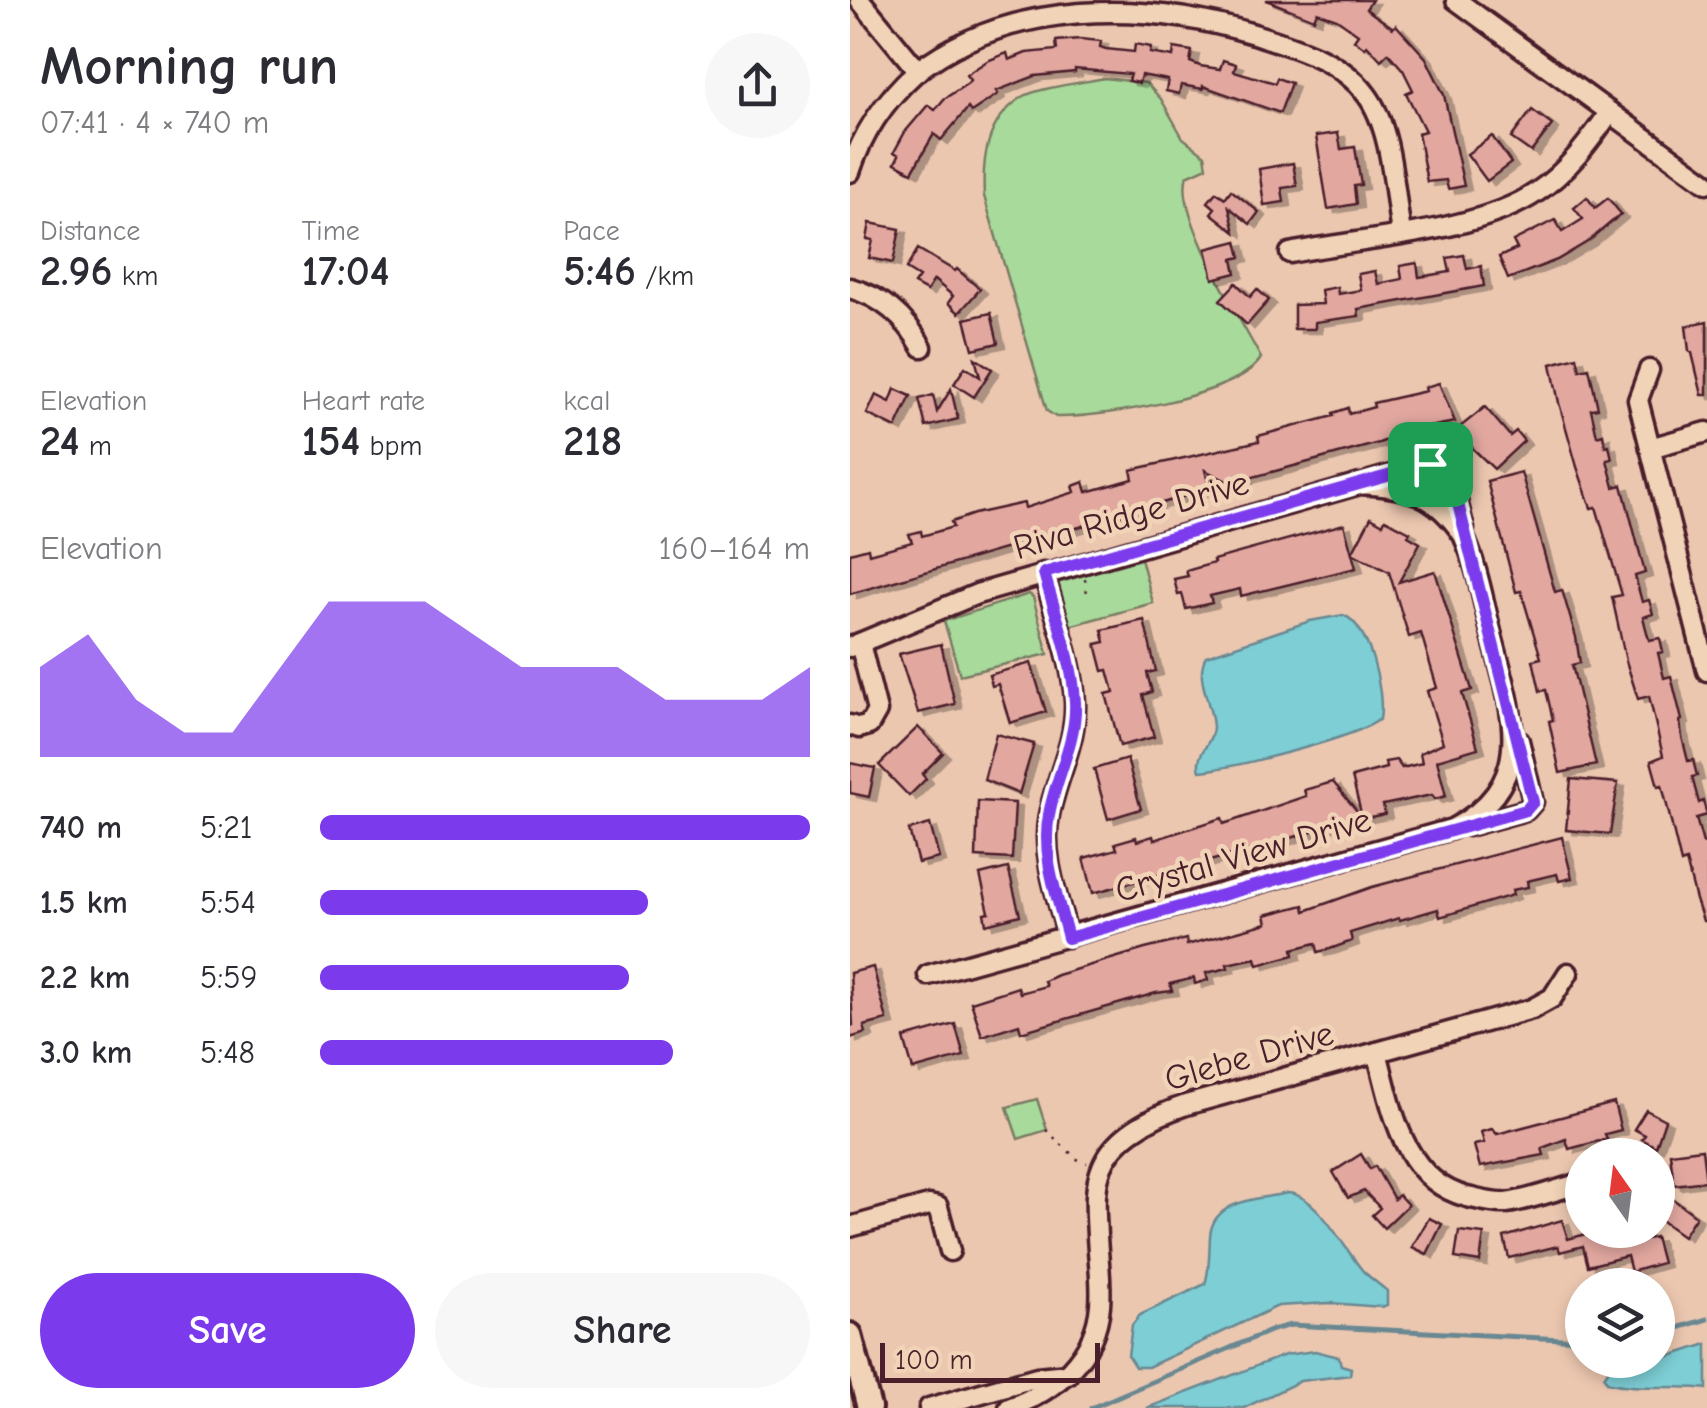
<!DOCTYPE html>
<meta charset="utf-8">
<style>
body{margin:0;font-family:"Comic Neue",sans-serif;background:#f7f7f7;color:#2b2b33;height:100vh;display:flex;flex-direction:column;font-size:38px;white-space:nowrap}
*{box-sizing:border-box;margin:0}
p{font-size:32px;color:#7c7c81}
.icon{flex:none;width:55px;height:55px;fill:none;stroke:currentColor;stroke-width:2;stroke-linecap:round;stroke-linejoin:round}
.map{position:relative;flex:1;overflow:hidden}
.sheet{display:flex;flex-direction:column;background:#fff;width:850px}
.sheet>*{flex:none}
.needle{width:65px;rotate:346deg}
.fabs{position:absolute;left:715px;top:1138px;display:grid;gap:20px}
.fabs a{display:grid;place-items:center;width:110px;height:110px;border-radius:50%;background:#fff;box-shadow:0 5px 15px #0003;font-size:50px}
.scale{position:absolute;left:30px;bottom:25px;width:220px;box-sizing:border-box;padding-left:10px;border:5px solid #4a1f2b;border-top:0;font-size:28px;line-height:35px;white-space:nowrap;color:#4a1f2b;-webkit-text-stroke:8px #f1d4b7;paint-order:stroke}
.pin{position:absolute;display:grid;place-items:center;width:85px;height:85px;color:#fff;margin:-42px;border-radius:20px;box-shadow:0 5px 15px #0006}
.round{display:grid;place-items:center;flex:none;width:105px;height:105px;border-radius:52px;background:#f7f7f7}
.headline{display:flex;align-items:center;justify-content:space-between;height:170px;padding:0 40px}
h1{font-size:55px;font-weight:600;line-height:75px}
.stats{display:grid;grid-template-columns:repeat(3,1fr);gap:15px;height:170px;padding:10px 40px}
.stats div{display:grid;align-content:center}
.stats b{font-size:42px;font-weight:600}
.stats small{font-size:28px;font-weight:400}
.stats p{font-size:28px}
.chart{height:280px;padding:20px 40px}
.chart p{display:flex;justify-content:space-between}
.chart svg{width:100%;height:180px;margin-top:10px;fill:#7c3aed;opacity:.7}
.action{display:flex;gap:20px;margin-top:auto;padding:20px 40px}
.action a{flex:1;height:115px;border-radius:60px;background:#7c3aed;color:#fff;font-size:40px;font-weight:600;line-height:115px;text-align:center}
.action a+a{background:#f7f7f7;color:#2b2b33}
ul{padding:0 40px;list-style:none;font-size:32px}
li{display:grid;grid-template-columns:160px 120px 1fr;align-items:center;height:75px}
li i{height:25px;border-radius:12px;background:#7c3aed}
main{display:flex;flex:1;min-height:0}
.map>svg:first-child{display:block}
</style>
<main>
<section class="sheet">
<div class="headline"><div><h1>Morning run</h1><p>07:41 · 4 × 740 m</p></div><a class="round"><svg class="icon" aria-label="share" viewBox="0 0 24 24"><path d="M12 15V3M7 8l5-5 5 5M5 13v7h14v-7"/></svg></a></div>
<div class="stats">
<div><p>Distance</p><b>2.96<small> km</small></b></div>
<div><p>Time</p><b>17:04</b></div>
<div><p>Pace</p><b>5:46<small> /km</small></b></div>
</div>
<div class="stats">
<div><p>Elevation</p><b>24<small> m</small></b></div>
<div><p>Heart rate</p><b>154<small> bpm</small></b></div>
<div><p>kcal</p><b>218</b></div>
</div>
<div class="chart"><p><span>Elevation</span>160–164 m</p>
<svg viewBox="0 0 160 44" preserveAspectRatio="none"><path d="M0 44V22L10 14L20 30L30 38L40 38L50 22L60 6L70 6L80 6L90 14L100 22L110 22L120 22L130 30L140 30L150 30L160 22V44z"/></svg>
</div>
<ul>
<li><b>740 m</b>5:21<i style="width:100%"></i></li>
<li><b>1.5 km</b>5:54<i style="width:67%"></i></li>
<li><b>2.2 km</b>5:59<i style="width:63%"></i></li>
<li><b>3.0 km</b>5:48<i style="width:72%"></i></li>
</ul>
<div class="action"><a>Save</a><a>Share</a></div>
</section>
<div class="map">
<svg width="857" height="1408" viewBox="0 0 857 1408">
<defs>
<filter id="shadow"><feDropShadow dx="7" dy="4" stdDeviation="0" flood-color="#0004"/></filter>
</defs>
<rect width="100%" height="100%" fill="#ecc7b0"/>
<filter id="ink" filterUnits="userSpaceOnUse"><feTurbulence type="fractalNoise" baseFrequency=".01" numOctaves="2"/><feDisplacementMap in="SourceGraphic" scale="20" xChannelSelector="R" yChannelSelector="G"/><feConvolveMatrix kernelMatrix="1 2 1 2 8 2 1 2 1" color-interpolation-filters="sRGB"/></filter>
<g filter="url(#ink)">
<g fill="#a8da9b" stroke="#797c63" stroke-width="2.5">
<path d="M 255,78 L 296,83 L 311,99 L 333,138 L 355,155 L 357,167 L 337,176 C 324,212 392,322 411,358 C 389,396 249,418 206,417 L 197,411 L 134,196 C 132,159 136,121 171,98 C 185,88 236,82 255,78 Z"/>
<path d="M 288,547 L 303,603 L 208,629 L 194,573 Z"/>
<path d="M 179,594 L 183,597 L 198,654 L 110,675 L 94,621 Z"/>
<path d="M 187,1099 L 197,1130 L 168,1139 L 157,1107 Z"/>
</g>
<g fill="#7dced5" stroke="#698891" stroke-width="2.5">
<path d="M 493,615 C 519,623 535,693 530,719 C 507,738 382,768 350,771 C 344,754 363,744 363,727 C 362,703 344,679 356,656 L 460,621 Z"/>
<path d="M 438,1193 C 468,1195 494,1249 513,1271 C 520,1278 529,1284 537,1291 L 537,1305 L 532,1307 L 479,1303 L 428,1306 L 298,1367 L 285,1367 L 278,1356 L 282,1325 L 290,1315 L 355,1284 C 360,1269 359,1252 360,1236 C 363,1199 410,1199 438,1193 Z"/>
<path d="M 857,1344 L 857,1389 C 826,1385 785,1390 757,1382 L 754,1377 L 760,1368 L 808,1360 Z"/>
<path d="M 465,1351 L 489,1357 L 491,1365 L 501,1368 L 500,1375 L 450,1381 L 394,1408 L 297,1408 L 435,1355 Z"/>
</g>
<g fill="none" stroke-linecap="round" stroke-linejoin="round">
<g stroke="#698891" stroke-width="5">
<path d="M 808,1334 L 857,1319"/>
<path d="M 241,1408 L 422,1330 L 441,1325 L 732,1340"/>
</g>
</g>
<g fill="#e2a8a0" stroke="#4a1f2b" stroke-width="2.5" filter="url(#shadow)">
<path d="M 416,0 L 522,0 L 516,9 L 543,28 L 546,25 L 576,58 L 594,95 L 614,186 L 598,189 L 596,180 L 577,182 L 568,133 L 575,131 L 556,93 L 563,90 L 553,70 L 538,53 L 531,60 L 517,45 L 515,48 L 504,40 L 508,34 L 487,19 L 467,12 L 464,19 Z"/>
<path d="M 230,39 L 251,41 L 250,47 L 256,49 L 284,52 L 285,44 L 301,47 L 300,53 L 323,57 L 324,48 L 342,51 L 340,62 L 350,66 L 370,69 L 373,60 L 386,64 L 384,71 L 425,83 L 427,78 L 441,83 L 430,113 L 353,86 L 353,89 L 331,85 L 329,94 L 316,91 L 318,80 L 291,75 L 289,83 L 278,81 L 280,74 L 225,69 L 225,72 L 185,76 L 146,91 L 148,94 L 121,112 L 118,108 L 91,140 L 84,134 L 62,172 L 45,163 L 49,155 L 44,152 L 55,132 L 78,105 L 85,110 L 94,99 L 118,83 L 120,80 L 116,75 L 137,61 L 157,53 L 159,60 L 176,53 L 207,50 L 206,41 Z"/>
<path d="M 682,110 L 702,125 L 681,152 L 661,138 Z"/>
<path d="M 488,133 L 491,149 L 505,147 L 511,185 L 504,186 L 506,204 L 478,209 L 466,136 Z"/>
<path d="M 642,136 L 661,163 L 637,181 L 617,154 Z"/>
<path d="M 443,163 L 447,186 L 432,188 L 434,202 L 414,205 L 409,169 Z"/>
<path d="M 381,190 L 409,212 L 400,224 L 379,207 L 385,232 L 361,213 L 365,208 L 358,202 L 366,192 L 375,198 Z"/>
<path d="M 737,197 L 745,208 L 758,198 L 771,214 L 739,241 L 707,260 L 658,279 L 649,257 L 667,249 L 663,241 L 705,220 L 712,232 L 733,219 L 724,208 Z"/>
<path d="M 20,223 L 50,229 L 43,263 L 19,258 L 23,240 L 17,239 Z"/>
<path d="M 387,241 L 391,257 L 383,259 L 386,273 L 363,279 L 356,249 Z"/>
<path d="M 68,249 L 105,271 L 107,269 L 130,289 L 109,313 L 98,303 L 103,296 L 84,280 L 77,291 L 64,284 L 69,277 L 56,269 Z"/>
<path d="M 614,255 L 617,269 L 631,266 L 634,286 L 508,309 L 509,316 L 465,322 L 465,329 L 444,329 L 444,305 L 473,304 L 471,290 L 487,287 L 488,294 L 511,290 L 508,274 L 525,271 L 528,284 L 552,279 L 550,266 L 567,263 L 569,277 L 600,272 L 597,258 Z"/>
<path d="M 386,283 L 400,297 L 407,289 L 419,300 L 397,325 L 370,300 Z"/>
<path d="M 141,313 L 148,343 L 123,349 L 115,319 Z"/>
<path d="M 857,321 L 857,395 L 852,395 L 842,353 L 839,351 L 836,326 Z"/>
<path d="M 727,357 L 730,370 L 739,368 L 748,408 L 741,409 L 747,436 L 753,434 L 755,446 L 759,445 L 762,459 L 757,460 L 764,487 L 772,485 L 795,573 L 785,576 L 792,602 L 799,600 L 803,614 L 793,617 L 799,640 L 810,638 L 813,652 L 808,653 L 814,678 L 821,676 L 832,720 L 830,721 L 832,737 L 838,761 L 843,760 L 847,776 L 842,777 L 849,803 L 853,801 L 857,815 L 846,818 L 853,843 L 857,842 L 857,921 L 853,921 L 846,900 L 836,861 L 831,863 L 812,785 L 808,786 L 801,761 L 813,756 L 799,696 L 788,699 L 776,661 L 762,597 L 772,595 L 746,507 L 741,508 L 727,467 L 709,403 L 701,364 Z"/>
<path d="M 125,358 L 142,369 L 124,397 L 104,384 L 115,367 L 130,377 Z"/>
<path d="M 589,383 L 605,422 L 563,430 L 529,443 L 381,483 L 355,470 L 360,489 L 0,594 L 0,553 L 18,548 L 19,554 L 62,542 L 59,534 L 71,531 L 72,536 L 103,527 L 101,522 L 124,514 L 174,503 L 175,508 L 225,492 L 223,486 L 234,482 L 237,492 L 283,479 L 281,470 L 409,441 L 408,436 L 484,416 L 483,413 L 498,408 L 499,414 L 524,407 L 523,403 L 576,391 L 575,387 Z"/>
<path d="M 45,389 L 61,396 L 46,428 L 17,414 L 26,395 L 40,402 Z"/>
<path d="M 101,389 L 108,419 L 76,427 L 69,399 L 83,395 L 87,412 Z"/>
<path d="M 635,407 L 660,436 L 666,431 L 674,441 L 644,469 L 614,440 L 619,436 L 610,427 Z"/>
<path d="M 671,472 L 705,592 L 712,590 L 726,637 L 730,663 L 722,665 L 746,765 L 710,773 L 699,721 L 703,720 L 696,690 L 690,691 L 683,660 L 691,658 L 671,591 L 666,592 L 637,481 Z"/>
<path d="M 521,517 L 533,524 L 535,519 L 560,532 L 558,536 L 570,543 L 549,582 L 585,571 L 622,690 L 612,693 L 628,748 L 587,760 L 596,796 L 585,799 L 582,795 L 533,805 L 535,814 L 481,825 L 429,842 L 243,893 L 234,858 L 267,849 L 265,843 L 286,837 L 287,841 L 303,836 L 304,840 L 372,818 L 374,824 L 456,796 L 454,790 L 483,782 L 512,817 L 502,777 L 536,768 L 535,762 L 546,760 L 552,768 L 572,763 L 570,753 L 593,743 L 577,691 L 587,688 L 571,633 L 559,637 L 539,572 L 502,553 Z"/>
<path d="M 494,524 L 506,568 L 391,596 L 390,589 L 360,596 L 362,603 L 336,609 L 332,594 L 328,595 L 324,579 L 338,576 L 336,571 L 364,563 L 363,560 Z"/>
<path d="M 294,620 L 306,671 L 297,673 L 302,692 L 293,695 L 304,737 L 270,746 L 256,694 L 264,692 L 258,670 L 253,671 L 246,644 L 255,642 L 252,630 Z"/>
<path d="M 91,644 L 105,704 L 68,713 L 49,654 Z"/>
<path d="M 181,663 L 196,712 L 160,723 L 148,684 L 142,686 L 139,675 Z"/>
<path d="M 68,727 L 93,753 L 72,774 L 76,779 L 59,796 L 29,765 Z"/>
<path d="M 146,734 L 184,744 L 169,794 L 134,780 Z"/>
<path d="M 277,759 L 291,809 L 258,819 L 244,769 Z"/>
<path d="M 0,763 L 25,768 L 19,797 L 0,793 Z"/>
<path d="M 721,779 L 768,783 L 760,834 L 716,830 Z"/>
<path d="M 128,801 L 165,803 L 162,859 L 126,857 Z"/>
<path d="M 80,824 L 89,858 L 68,863 L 59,830 Z"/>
<path d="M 712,837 L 722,878 L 709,881 L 707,874 L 677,881 L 678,887 L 662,890 L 663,895 L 590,917 L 588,909 L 550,920 L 549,918 L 500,933 L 502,941 L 480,949 L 468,952 L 466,943 L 443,949 L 444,955 L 408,965 L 406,958 L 377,964 L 378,968 L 356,973 L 358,980 L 345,984 L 344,978 L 320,984 L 322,991 L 306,993 L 171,1032 L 169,1024 L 132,1036 L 121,1002 L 168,987 L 170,993 L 196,986 L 194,981 L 207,975 L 295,949 L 336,939 L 337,945 L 417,923 L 415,915 L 454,905 L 455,911 L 522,887 Z"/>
<path d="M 158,868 L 170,915 L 136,924 L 134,913 L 139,912 L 130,875 Z"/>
<path d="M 23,967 L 37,1020 L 14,1026 L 16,1033 L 0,1038 L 0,1026 L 3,1025 L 0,973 Z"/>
<path d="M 105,1024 L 114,1056 L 63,1070 L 54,1038 Z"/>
<path d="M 764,1103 L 771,1130 L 755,1134 L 757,1139 L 719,1149 L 716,1139 L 692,1148 L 694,1155 L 630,1167 L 624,1145 L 634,1143 L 631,1132 L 642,1129 L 647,1134 Z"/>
<path d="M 796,1110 L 815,1120 L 806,1147 L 792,1139 L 795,1135 L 784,1129 Z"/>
<path d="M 852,1149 L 856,1181 L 824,1185 L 820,1153 Z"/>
<path d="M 511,1154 L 520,1169 L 525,1166 L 544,1199 L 549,1195 L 558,1205 L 534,1228 L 522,1215 L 530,1208 L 514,1191 L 498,1198 L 483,1172 Z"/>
<path d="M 823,1199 L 846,1216 L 833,1236 L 809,1219 Z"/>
<path d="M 579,1218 L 592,1224 L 577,1254 L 562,1247 Z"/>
<path d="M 712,1220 L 718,1239 L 743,1232 L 745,1240 L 762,1236 L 763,1241 L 786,1234 L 788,1241 L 805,1237 L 812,1263 L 781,1272 L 777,1256 L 738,1266 L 733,1246 L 710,1252 L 708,1246 L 659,1258 L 654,1237 Z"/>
<path d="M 609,1231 L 634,1234 L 630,1262 L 605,1258 Z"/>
</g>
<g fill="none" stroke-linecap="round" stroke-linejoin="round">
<g stroke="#4a1f2b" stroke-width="25">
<g id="minor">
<path d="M 10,0 L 68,71"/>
<path d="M 606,0 L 857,183"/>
<path d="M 0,172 C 12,134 36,99 66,72 C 159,0 293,0 404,34 C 443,47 490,59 516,94 C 542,127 544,192 551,233"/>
<path d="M 440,253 C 513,238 627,233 687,192 C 718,171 739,142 760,112"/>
<path d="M 0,288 C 32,297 56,318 72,347"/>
<path d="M 799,370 L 788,400 L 857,671"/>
<path d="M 800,448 L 857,432"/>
<path d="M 520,481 L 580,464 L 593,465 L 601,476 L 614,529"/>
<path d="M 194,573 C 204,613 223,662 225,702 C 227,741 206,778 199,815 C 191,856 208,898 218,937"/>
<path d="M 0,647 L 127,594 L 510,484 C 558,487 585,493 613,535 C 627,565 633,600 641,632 C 661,710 691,782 602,829 L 78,975"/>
<path d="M 0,725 L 9,728 L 19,725 L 27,711 L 10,643"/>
<path d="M 618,826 L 676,810 L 683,802 L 669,741"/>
<path d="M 527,1052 C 542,1108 552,1180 617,1197 C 630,1200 644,1204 656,1203 C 681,1200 708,1189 732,1183"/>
<path d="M 0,1227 L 79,1205 L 88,1207 L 100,1251"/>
<path d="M 79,1408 L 187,1377 L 218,1374"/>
<path d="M 159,1408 C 205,1391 246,1357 250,1305 C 252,1282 248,1258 247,1236 C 246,1213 243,1189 252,1167 C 265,1134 304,1116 336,1105 L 682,1009 L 702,998 L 718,973"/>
</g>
</g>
<g stroke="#4a1f2b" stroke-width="30">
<path id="major" d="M 0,1335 L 19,1408"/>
</g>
<g stroke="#4a1f2b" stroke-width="2.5" stroke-dasharray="2.5 8" stroke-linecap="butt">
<path d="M 235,579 L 237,594"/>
<path d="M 196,1130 L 227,1159 L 237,1163"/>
</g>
<use href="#minor" stroke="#f1d4b7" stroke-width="18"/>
<use href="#major" stroke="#f1d4b7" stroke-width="22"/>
</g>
</g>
<g fill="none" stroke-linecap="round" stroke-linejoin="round" filter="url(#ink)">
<g stroke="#fff" stroke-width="20">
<path id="route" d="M 580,464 L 593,465 L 601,476 L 683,802 L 676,810 L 218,938 C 208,898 191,856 199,815 C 205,778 227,741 225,702 C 223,660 205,614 194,573 Z"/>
</g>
<use href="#route" stroke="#7c3aed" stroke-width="12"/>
</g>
<g text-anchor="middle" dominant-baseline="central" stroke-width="9" stroke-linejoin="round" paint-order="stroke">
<g font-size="35" fill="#4a1f2b" stroke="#f1d4b7">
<text transform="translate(281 515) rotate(-16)">Riva Ridge Drive</text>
<text transform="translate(393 855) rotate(-16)">Crystal View Drive</text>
<text transform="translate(399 1056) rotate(-16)">Glebe Drive</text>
</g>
</g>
</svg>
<div class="fabs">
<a><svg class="needle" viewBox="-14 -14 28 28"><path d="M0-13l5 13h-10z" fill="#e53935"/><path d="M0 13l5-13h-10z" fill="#7c7c81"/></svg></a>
<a><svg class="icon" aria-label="layers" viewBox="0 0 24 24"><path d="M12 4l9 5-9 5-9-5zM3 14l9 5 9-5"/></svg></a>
</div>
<div class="scale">100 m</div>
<div class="pin" style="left:580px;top:464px;background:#1e9e55"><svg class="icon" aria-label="arrive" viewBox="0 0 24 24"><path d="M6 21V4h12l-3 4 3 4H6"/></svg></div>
</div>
</main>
